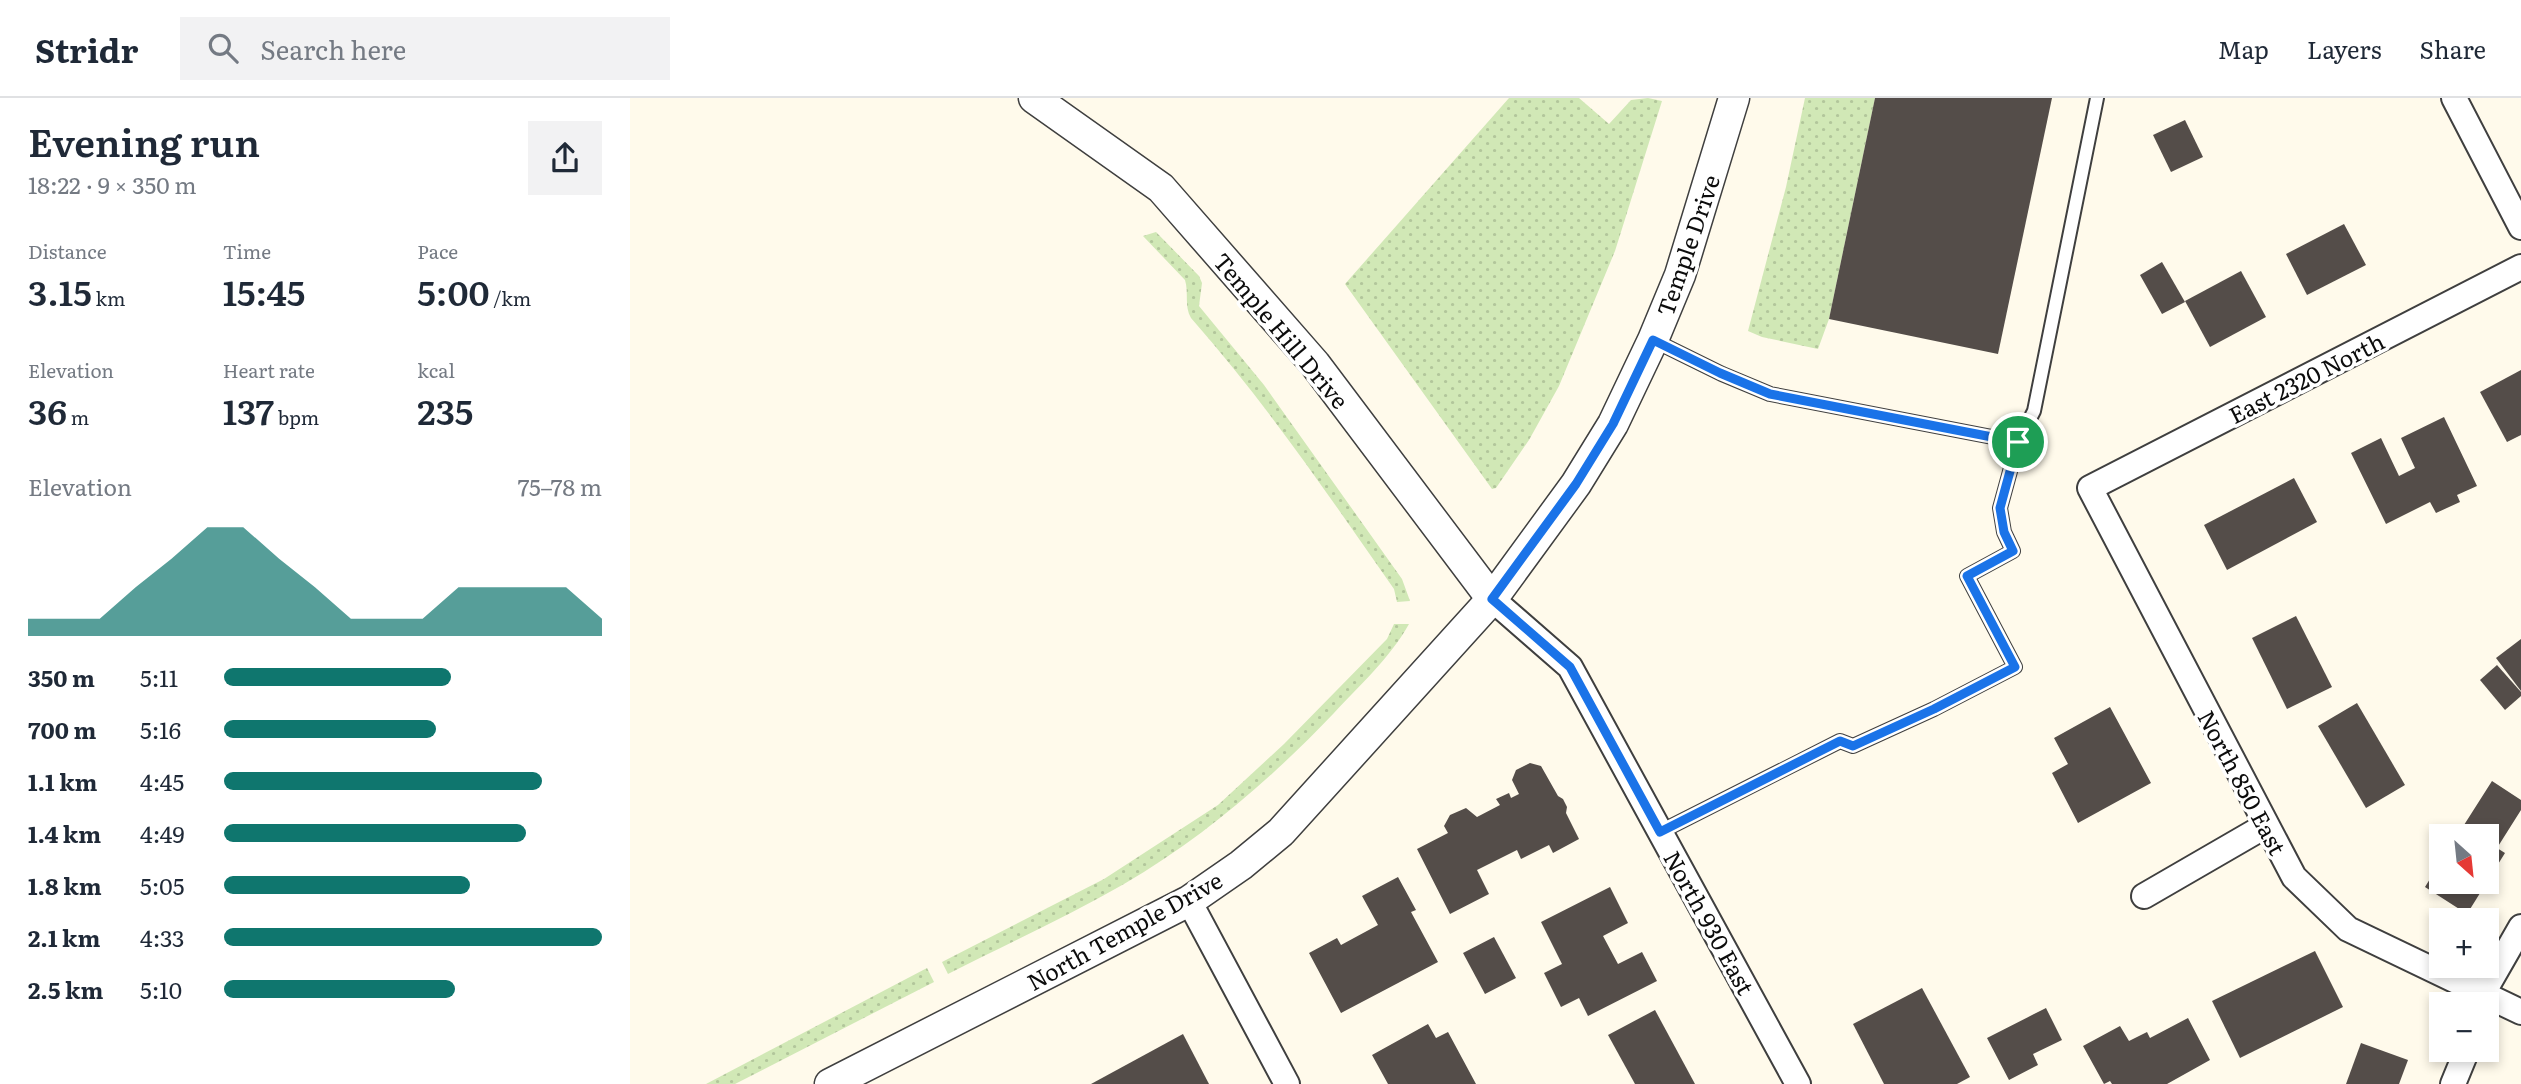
<!DOCTYPE html>
<meta charset="utf-8">
<style>
body{margin:0;font-family:Literata,serif;background:#f2f2f3;color:#1f2937;height:100vh;display:flex;flex-direction:column;font-size:26px;white-space:nowrap}
*{box-sizing:border-box;margin:0}
p{font-size:23px;color:#747a83}
.icon{flex:none;width:38px;height:38px;fill:none;stroke:currentColor;stroke-width:2;stroke-linecap:round;stroke-linejoin:round}
.map{position:relative;flex:1;overflow:hidden}
.details{display:flex;flex-direction:column;background:#fff;width:630px}
.details>*{flex:none}
.needle{width:46px;rotate:153deg}
.buttons{position:absolute;left:1799px;top:726px;display:grid;gap:14px}
.buttons a{display:grid;place-items:center;width:70px;height:70px;border-radius:0px;background:#fff;box-shadow:0 4px 10px #0003;font-size:35px}
.pin{position:absolute;display:grid;place-items:center;width:60px;height:60px;color:#fff;margin:-30px;border:4px solid #fff;border-radius:50%;box-shadow:0 2px 7px #0007}
.round{display:grid;place-items:center;flex:none;width:74px;height:74px;border-radius:0px;background:#f2f2f3}
.head{display:flex;align-items:center;justify-content:space-between;height:119px;padding:0 28px}
h1{font-size:38px;font-weight:600;line-height:52px}
.metrics{display:grid;grid-template-columns:repeat(3,1fr);gap:10px;height:119px;padding:7px 28px}
.metrics div{display:grid;align-content:center}
.metrics b{font-size:35px;font-weight:600}
.metrics small{font-size:19px;font-weight:400}
.metrics p{font-size:19px}
.chart{height:196px;padding:14px 28px}
.chart p{display:flex;justify-content:space-between}
.chart svg{width:100%;height:126px;margin-top:7px;fill:#0f766e;opacity:.7}
ul{padding:0 28px;list-style:none;font-size:23px}
li{display:grid;grid-template-columns:112px 84px 1fr;align-items:center;height:52px}
li i{height:18px;border-radius:9px;background:#0f766e}
header{display:flex;align-items:center;gap:42px;box-sizing:border-box;height:98px;padding:0 35px;background:#fff;border-bottom:2px solid #e0e1e3}
header strong{font-size:33px}
nav{display:flex;gap:38px;margin-inline-start:auto;font-size:24px}
.search{width:490px;height:63px;background:#f2f2f3;display:flex;align-items:center;gap:18px;box-sizing:border-box;padding:0 24px;border-radius:0px;color:#747a83;font-size:26px}
main{display:flex;flex:1;min-height:0}
.map>svg:first-child{display:block}
</style>
<header>
<strong>Stridr</strong>
<div class="search"><svg class="icon" aria-label="search" viewBox="0 0 24 24"><circle cx="10" cy="10" r="6"/><path d="M15 15l6 6"/></svg>Search here</div>
<nav><a>Map</a><a>Layers</a><a>Share</a></nav>
</header>
<main>
<section class="details">
<div class="head"><div><h1>Evening run</h1><p>18:22 · 9 × 350 m</p></div><a class="round"><svg class="icon" aria-label="share" viewBox="0 0 24 24"><path d="M12 15V3M7 8l5-5 5 5M5 13v7h14v-7"/></svg></a></div>
<div class="metrics">
<div><p>Distance</p><b>3.15<small> km</small></b></div>
<div><p>Time</p><b>15:45</b></div>
<div><p>Pace</p><b>5:00<small> /km</small></b></div>
</div>
<div class="metrics">
<div><p>Elevation</p><b>36<small> m</small></b></div>
<div><p>Heart rate</p><b>137<small> bpm</small></b></div>
<div><p>kcal</p><b>235</b></div>
</div>
<div class="chart"><p><span>Elevation</span>75–78 m</p>
<svg viewBox="0 0 160 44" preserveAspectRatio="none"><path d="M0 44V38L10 38L20 38L30 27L40 17L50 6L60 6L70 17L80 27L90 38L100 38L110 38L120 27L130 27L140 27L150 27L160 38V44z"/></svg>
</div>
<ul>
<li><b>350 m</b>5:11<i style="width:60%"></i></li>
<li><b>700 m</b>5:16<i style="width:56%"></i></li>
<li><b>1.1 km</b>4:45<i style="width:84%"></i></li>
<li><b>1.4 km</b>4:49<i style="width:80%"></i></li>
<li><b>1.8 km</b>5:05<i style="width:65%"></i></li>
<li><b>2.1 km</b>4:33<i style="width:100%"></i></li>
<li><b>2.5 km</b>5:10<i style="width:61%"></i></li>
</ul>
</section>
<div class="map">
<svg width="1891" height="986" viewBox="0 0 1891 986">
<defs>
<pattern id="grass-dots" width="8" height="8" patternUnits="userSpaceOnUse" patternTransform="scale(1.75)"><rect width="8" height="8" fill="#d1e8b6"/><path d="M2 2h.1M6 6h.1" fill="none" stroke="#b2c69b" stroke-width="1.8" stroke-linecap="round"/></pattern>
</defs>
<rect width="100%" height="100%" fill="#fffaeb"/>
<g fill="url(#grass-dots)">
<path d="M 879,0 L 949,0 L 979,26 L 1001,2 L 1018,0 L 1032,3 L 985,153 L 929,288 L 899,342 L 866,390 L 862,391 L 715,186 Z"/>
<path d="M 1175,0 L 1245,0 L 1199,221 L 1188,251 L 1132,239 L 1118,233 L 1156,89 Z"/>
<path d="M 526,134 L 569,178 L 572,185 L 569,208 L 634,287 L 772,481 L 780,503 L 767,504 L 764,491 C 699,398 636,305 561,220 C 554,208 559,195 555,182 L 513,138 Z"/>
<path d="M 764,526 L 779,526 C 760,560 730,587 704,615 C 641,681 573,740 494,786 C 437,819 376,846 318,876 L 312,864 L 474,781 L 588,707 L 654,646 L 757,541 Z"/>
<path d="M 297,870 L 304,884 L 105,986 L 76,986 Z"/>
</g>
<g fill="#544d49">
<path d="M 1245,0 L 1422,0 L 1368,256 L 1199,221 Z"/>
<path d="M 1555,22 L 1573,59 L 1541,74 L 1523,37 Z"/>
<path d="M 1714,126 L 1736,167 L 1677,197 L 1656,156 Z"/>
<path d="M 1532,164 L 1555,204 L 1532,216 L 1510,177 Z"/>
<path d="M 1611,173 L 1636,219 L 1580,249 L 1555,203 Z"/>
<path d="M 1891,272 L 1891,337 L 1877,344 L 1850,294 Z"/>
<path d="M 1814,319 L 1847,388 L 1827,397 L 1830,404 L 1806,415 L 1800,404 L 1756,426 L 1721,355 L 1751,340 L 1769,378 L 1785,370 L 1771,340 Z"/>
<path d="M 1664,380 L 1687,424 L 1597,472 L 1574,427 Z"/>
<path d="M 1666,518 L 1702,589 L 1657,611 L 1622,540 Z"/>
<path d="M 1891,541 L 1891,593 L 1866,560 Z"/>
<path d="M 1867,567 L 1891,594 L 1891,598 L 1875,612 L 1850,582 Z"/>
<path d="M 1727,605 L 1775,687 L 1736,710 L 1688,628 Z"/>
<path d="M 1480,609 L 1521,685 L 1448,725 L 1422,675 L 1438,666 L 1424,640 Z"/>
<path d="M 900,665 L 911,668 L 928,698 L 933,701 L 937,709 L 936,715 L 949,741 L 923,755 L 919,747 L 891,761 L 887,752 L 847,772 L 859,796 L 820,816 L 787,751 L 818,735 L 814,728 L 820,717 L 836,710 L 847,719 L 870,707 L 866,701 L 879,695 L 881,700 L 889,696 L 882,682 L 886,672 Z"/>
<path d="M 1862,683 L 1891,702 L 1891,712 L 1867,750 L 1875,755 L 1837,816 L 1795,789 L 1811,763 L 1811,784 L 1857,784 L 1857,738 L 1827,738 Z"/>
<path d="M 768,779 L 786,812 L 781,814 L 808,864 L 711,915 L 679,855 L 707,840 L 711,847 L 748,827 L 732,798 Z"/>
<path d="M 980,789 L 998,825 L 973,838 L 988,866 L 1012,854 L 1027,883 L 958,918 L 949,900 L 931,909 L 914,875 L 932,866 L 911,824 Z"/>
<path d="M 864,839 L 886,880 L 855,896 L 833,855 Z"/>
<path d="M 1685,853 L 1713,909 L 1610,960 L 1582,903 Z"/>
<path d="M 1292,890 L 1340,979 L 1327,986 L 1254,986 L 1223,926 Z"/>
<path d="M 1416,910 L 1432,942 L 1403,956 L 1408,967 L 1379,982 L 1357,940 Z"/>
<path d="M 1025,912 L 1065,986 L 1005,986 L 978,937 Z"/>
<path d="M 1558,920 L 1580,962 L 1537,986 L 1482,986 L 1480,983 L 1474,986 L 1453,948 L 1490,928 L 1499,943 L 1517,934 L 1520,940 Z"/>
<path d="M 798,926 L 806,940 L 818,934 L 846,986 L 758,986 L 742,957 Z"/>
<path d="M 553,936 L 579,986 L 461,986 Z"/>
<path d="M 1731,945 L 1778,962 L 1769,986 L 1716,986 Z"/>
</g>
<g fill="none" stroke-linecap="round" stroke-linejoin="round">
<g stroke="#3f3f3f" stroke-width="16">
<g id="service">
<path d="M 1023,242 L 1092,276 L 1140,296 L 1388,344"/>
<path d="M 1030,734 L 1210,643 L 1223,648 L 1304,611 L 1385,569 L 1337,478 L 1383,453 L 1374,434 L 1370,410 L 1388,344 L 1404,313 L 1467,0"/>
</g>
</g>
<g stroke="#3f3f3f" stroke-width="28">
<g id="minor">
<path d="M 1824,0 L 1891,129"/>
<path d="M 1891,169 L 1460,390 L 1664,779 L 1718,831 L 1891,914"/>
<path d="M 862,501 L 940,569 L 1168,986"/>
<path d="M 1514,798 L 1635,728"/>
<path d="M 559,803 L 657,986"/>
<path d="M 1849,906 L 1852,897 L 1891,829"/>
<path d="M 1823,986 L 1837,952"/>
</g>
</g>
<g stroke="#3f3f3f" stroke-width="33">
<g id="tertiary">
<path d="M 404,0 L 531,90 L 685,266 L 862,501"/>
<path d="M 200,986 L 559,803 L 611,767 L 651,734 L 862,501 L 946,386 L 983,326 L 1023,242 L 1050,177 L 1104,0"/>
</g>
</g>
<use href="#service" stroke="#fff" stroke-width="12"/>
<use href="#minor" stroke="#fff" stroke-width="24"/>
<use href="#tertiary" stroke="#fff" stroke-width="30"/>
</g>
<g fill="none" stroke-linecap="round" stroke-linejoin="round">
<g stroke="#fff" stroke-width="14">
<path id="route" d="M 1023,242 L 1090,275 L 1140,296 L 1388,344 L 1370,410 L 1374,434 L 1383,453 L 1337,478 L 1385,569 L 1304,611 L 1223,648 L 1210,643 L 1030,734 L 940,569 L 862,501 L 946,386 L 983,326 Z"/>
</g>
<use href="#route" stroke="#1a73e8" stroke-width="9"/>
</g>
<g text-anchor="middle" dominant-baseline="central" stroke-width="7" stroke-linejoin="round" paint-order="stroke">
<g font-size="23" fill="#0c0c0c" stroke="#fff">
<text transform="translate(1057 147) rotate(-71)">Temple Drive</text>
<text transform="translate(652 232) rotate(50)">Temple Hill Drive</text>
<text transform="translate(1676 279) rotate(-27)">East 2320 North</text>
<text transform="translate(1613 684) rotate(62)">North 850 East</text>
<text transform="translate(1080 824) rotate(61)">North 930 East</text>
<text transform="translate(494 832) rotate(-29)">North Temple Drive</text>
</g>
</g>
</svg>
<div class="buttons">
<a><svg class="needle" viewBox="-14 -14 28 28"><path d="M0-13l5 13h-10z" fill="#e53935"/><path d="M0 13l5-13h-10z" fill="#747a83"/></svg></a>
<a>+</a>
<a>−</a>
</div>
<div class="pin" style="left:1388px;top:344px;background:#1e9e55"><svg class="icon" aria-label="arrive" viewBox="0 0 24 24"><path d="M6 21V4h12l-3 4 3 4H6"/></svg></div>
</div>
</main>
